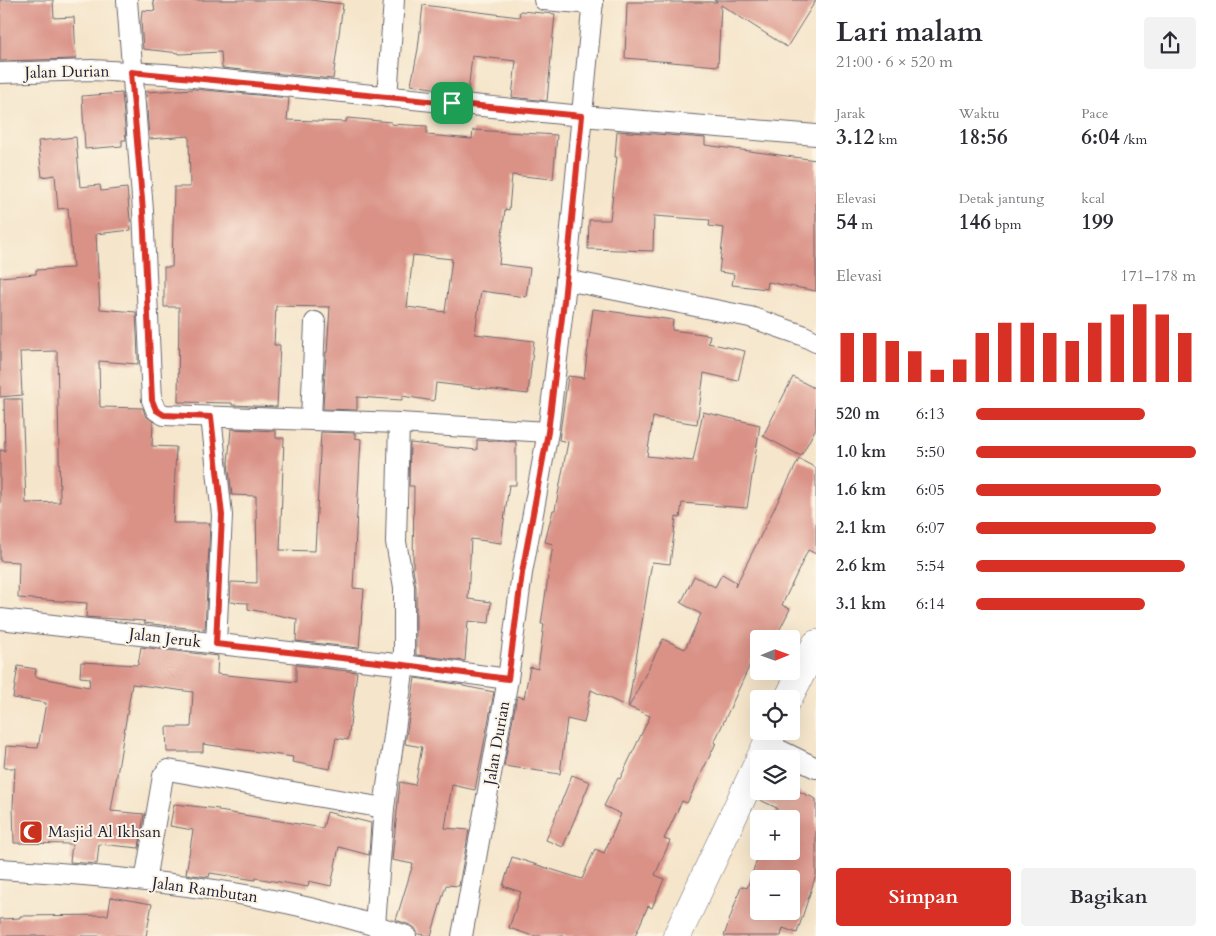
<!DOCTYPE html>
<html lang="id">
<meta charset="utf-8">
<style>
body{margin:0;font-family:Cardo,serif;background:#f2f2f3;color:#2b2b33;height:100vh;display:flex;flex-direction:column;font-size:19px;white-space:nowrap}
*{box-sizing:border-box;margin:0}
p{font-size:16px;color:#7c7c81}
.icon{flex:none;width:28px;height:28px;fill:none;stroke:currentColor;stroke-width:2;stroke-linecap:round;stroke-linejoin:round}
.map{position:relative;flex:1;overflow:hidden}
.side{display:flex;flex-direction:column;background:#fff;width:400px}
.side>*{flex:none}
.needle{width:32px;rotate:89deg}
.buttons{position:absolute;left:750px;top:630px;display:grid;gap:10px}
.buttons a{display:grid;place-items:center;width:50px;height:50px;border-radius:5px;background:#fff;box-shadow:0 5px 20px #0002;font-size:25px}
.pin{position:absolute;display:grid;place-items:center;width:42px;height:42px;color:#fff;margin:-21px;border-radius:10px;box-shadow:0 2px 8px #0006}
.round{display:grid;place-items:center;flex:none;width:52px;height:52px;border-radius:5px;background:#f2f2f3}
.overview{display:flex;align-items:center;justify-content:space-between;height:85px;padding:0 20px}
h1{font-size:28px;font-weight:600;line-height:38px}
.metrics{display:grid;grid-template-columns:repeat(3,1fr);gap:8px;height:85px;padding:5px 20px}
.metrics div{display:grid;align-content:center}
.metrics b{font-size:21px;font-weight:600}
.metrics small{font-size:14px;font-weight:400}
.metrics p{font-size:14px}
.chart{height:140px;padding:10px 20px}
.chart p{display:flex;justify-content:space-between}
.chart svg{width:100%;height:90px;margin-top:5px;stroke:#d93025;stroke-width:6}
.primary-button{display:flex;gap:10px;margin-top:auto;padding:10px 20px}
.primary-button a{flex:1;height:58px;border-radius:5px;background:#d93025;color:#fff;font-size:20px;font-weight:600;line-height:58px;text-align:center}
.primary-button a+a{background:#f2f2f3;color:#2b2b33}
ul{padding:0 20px;list-style:none;font-size:16px}
li{display:grid;grid-template-columns:80px 60px 1fr;align-items:center;height:38px}
li i{height:12px;border-radius:6px;background:#d93025}
main{display:flex;flex:1;min-height:0}
.map>svg:first-child{display:block}
</style>
<main>
<div class="map">
<svg width="816" height="936" viewBox="0 0 816 936">
<rect width="100%" height="100%" fill="#fcf5e5"/>
<filter id="ink" filterUnits="userSpaceOnUse"><feTurbulence type="fractalNoise" baseFrequency=".02" numOctaves="2"/><feDisplacementMap in="SourceGraphic" scale="10" xChannelSelector="R" yChannelSelector="G"/><feConvolveMatrix kernelMatrix="1 2 1 2 8 2 1 2 1" color-interpolation-filters="sRGB"/></filter>
<filter id="wash" filterUnits="userSpaceOnUse"><feTurbulence type="fractalNoise" baseFrequency=".0096" numOctaves="4" result="noise"/><feDisplacementMap in="SourceGraphic" scale="20" xChannelSelector="R" yChannelSelector="G"/><feGaussianBlur stdDeviation="1.12" result="paint"/><feColorMatrix in="noise" values="0 0 0 0 0 0 0 0 0 0 0 0 0 0 0 0 0 1.4 0 .05"/><feComposite in="paint" operator="in"/></filter>
<g filter="url(#wash)">
<rect width="100%" height="100%" fill="#f5e5ca"/>
<g id="blocks">
<g fill="#da9287" fill-rule="evenodd">
<path d="M 0,0 L 53,0 L 54,18 L 74,17 L 76,59 L 0,61 Z"/>
<path d="M 153,0 L 311,0 L 343,4 L 333,79 L 222,68 L 221,52 L 179,54 L 179,53 L 143,49 L 141,22 L 142,10 L 155,11 Z"/>
<path d="M 714,0 L 816,0 L 787,47 L 721,5 L 718,66 L 625,58 L 627,2 L 717,2 Z"/>
<path d="M 423,5 L 519,17 L 520,11 L 555,14 L 547,101 L 512,97 L 516,61 L 472,56 L 468,93 L 411,85 L 418,49 Z"/>
<path d="M 194,89 L 289,98 L 287,120 L 346,122 L 347,118 L 391,122 L 391,124 L 427,126 L 427,135 L 472,139 L 473,130 L 557,135 L 553,179 L 512,175 L 509,210 L 505,209 L 499,264 L 530,268 L 526,297 L 481,291 L 475,334 L 534,341 L 528,394 L 436,383 L 434,401 L 402,396 L 402,400 L 357,397 L 357,410 L 323,409 L 326,352 L 327,352 L 330,307 L 276,306 L 274,345 L 280,345 L 277,407 L 232,405 L 232,403 L 178,402 L 179,307 L 164,307 L 164,267 L 172,267 L 174,187 L 190,187 L 189,136 L 149,139 L 146,92 ZM 413,255 L 452,259 L 445,312 L 407,307 Z"/>
<path d="M 122,93 L 126,140 L 122,140 L 122,146 L 85,149 L 82,96 Z"/>
<path d="M 617,131 L 705,138 L 705,145 L 816,160 L 816,291 L 768,282 L 767,289 L 732,285 L 734,274 L 719,272 L 724,228 L 709,226 L 710,220 L 654,216 L 653,251 L 588,249 L 589,220 L 610,220 L 617,157 L 615,157 Z"/>
<path d="M 76,137 L 80,187 L 100,185 L 101,191 L 127,188 L 131,230 L 96,234 L 100,309 L 136,312 L 138,357 L 138,364 L 99,361 L 100,407 L 143,408 L 145,415 L 153,422 L 152,446 L 176,447 L 173,523 L 210,523 L 205,630 L 144,623 L 145,621 L 86,617 L 87,603 L 18,598 L 19,562 L 0,561 L 0,450 L 5,451 L 4,399 L 22,399 L 26,503 L 60,502 L 57,351 L 20,352 L 22,395 L 0,397 L 0,277 L 36,274 L 36,270 L 73,268 L 68,208 L 58,209 L 55,175 L 42,177 L 38,141 Z"/>
<path d="M 593,309 L 673,320 L 672,330 L 710,335 L 708,343 L 745,351 L 738,381 L 704,373 L 697,424 L 653,417 L 647,456 L 693,461 L 703,412 L 760,425 L 747,508 L 682,503 L 680,518 L 676,517 L 670,564 L 652,562 L 628,707 L 591,690 L 584,723 L 567,719 L 560,774 L 504,766 L 517,696 L 524,698 L 530,667 L 538,669 L 544,624 L 541,624 L 553,544 L 545,542 L 553,510 L 555,510 L 568,442 L 559,440 L 568,376 L 584,378 Z"/>
<path d="M 793,377 L 816,389 L 816,428 L 801,456 L 763,436 Z"/>
<path d="M 231,429 L 276,431 L 276,438 L 284,438 L 280,550 L 315,551 L 321,432 L 355,433 L 355,438 L 361,439 L 353,588 L 364,589 L 359,648 L 296,641 L 297,619 L 248,609 L 248,603 L 230,602 L 231,582 L 257,583 L 256,496 L 232,495 L 228,463 Z"/>
<path d="M 477,440 L 516,442 L 516,485 L 509,485 L 501,543 L 471,539 L 468,599 L 491,602 L 489,623 L 468,621 L 465,661 L 416,655 L 416,587 L 413,569 L 414,486 L 409,486 L 410,443 L 477,450 Z"/>
<path d="M 799,459 L 816,468 L 816,554 L 808,550 L 782,605 L 790,609 L 775,639 L 759,639 L 759,645 L 714,743 L 716,743 L 687,803 L 682,801 L 664,839 L 670,841 L 655,875 L 664,879 L 652,908 L 648,906 L 635,936 L 533,936 L 509,928 L 521,892 L 503,886 L 512,857 L 582,879 L 595,849 L 604,853 L 621,814 L 604,806 L 618,778 L 620,779 L 650,716 L 629,707 L 663,639 L 685,649 L 701,614 L 681,603 L 694,576 L 715,587 L 722,574 L 736,582 L 735,587 Z"/>
<path d="M 141,647 L 218,656 L 217,674 L 296,682 L 296,665 L 357,672 L 348,740 L 336,738 L 330,769 L 292,762 L 293,757 L 203,744 L 203,752 L 167,752 L 166,727 L 191,727 L 193,692 L 132,684 L 111,811 L 144,814 L 139,848 L 99,844 L 97,864 L 70,862 L 72,844 L 14,843 L 13,806 L 15,768 L 4,768 L 6,746 L 38,748 L 46,703 L 13,698 L 18,666 L 36,669 L 35,677 L 89,687 L 90,678 L 80,677 L 81,662 L 138,665 Z"/>
<path d="M 415,678 L 463,685 L 463,686 L 494,692 L 475,790 L 452,785 L 445,828 L 469,830 L 459,886 L 446,885 L 431,936 L 418,934 L 415,928 L 410,925 L 396,920 L 413,864 L 392,860 L 400,782 L 415,785 L 422,747 L 405,744 Z"/>
<path d="M 572,775 L 590,782 L 563,847 L 546,840 Z"/>
<path d="M 762,791 L 798,791 L 816,799 L 816,875 L 797,933 L 783,928 L 781,936 L 724,936 L 741,886 L 747,888 L 760,851 L 791,851 L 791,819 L 773,819 L 777,808 L 758,799 ZM 759,879 L 791,879 L 791,911 L 759,911 Z"/>
<path d="M 174,804 L 219,809 L 219,811 L 323,828 L 327,812 L 371,823 L 369,855 L 339,847 L 331,886 L 309,881 L 308,887 L 256,878 L 255,880 L 210,873 L 209,877 L 186,874 L 193,830 L 170,826 Z"/>
<path d="M 111,897 L 152,904 L 146,936 L 0,936 L 0,919 L 20,918 L 20,916 L 108,915 Z"/>
</g>
</g>
</g>
<g filter="url(#ink)">
<use href="#blocks" fill-opacity="0" stroke="#6c666d" stroke-width="1"/>
<g fill="none" stroke-linecap="round" stroke-linejoin="round">
<g stroke="#6c666d" stroke-width="22">
<g id="minor">
<path d="M 127,0 L 143,211 L 152,400 L 156,410 L 164,415 L 399,423 L 548,432"/>
<path d="M 544,0 L 593,4"/>
<path d="M 0,73 L 92,70 L 164,74 L 582,116 L 816,135"/>
<path d="M 387,97 L 394,0"/>
<path d="M 566,280 L 750,317 L 802,335 L 816,342"/>
<path d="M 211,417 L 222,515 L 216,644"/>
<path d="M 311,419 L 315,322"/>
<path d="M 0,619 L 404,665 L 508,679"/>
<path d="M 767,744 L 816,768"/>
<path d="M 0,869 C 133,877 280,891 406,936"/>
<path d="M 145,881 L 163,776 L 168,770 L 384,808"/>
<path d="M 375,925 L 384,808 L 404,665 L 404,587 L 396,542 L 399,423"/>
<path d="M 462,936 L 508,679 L 522,573 L 548,432 L 564,301 L 593,0"/>
</g>
</g>
<g stroke="#6c666d" stroke-width="29">
<g id="trunk">
<path d="M 788,699 L 816,644"/>
<path d="M 760,759 L 773,731"/>
<path d="M 677,936 L 759,761"/>
</g>
</g>
<use href="#minor" stroke="#fff" stroke-width="20"/>
<use href="#trunk" stroke="#fff" stroke-width="28"/>
</g>
</g>
<g fill="none" stroke-linecap="round" stroke-linejoin="round" filter="url(#ink)">
<g stroke="#fff" stroke-width="10">
<path id="route" d="M 131,72 L 582,116 L 564,301 L 548,432 L 522,573 L 508,679 L 404,665 L 216,644 L 222,515 L 211,417 L 164,415 L 156,410 L 152,400 L 143,211 Z"/>
</g>
<use href="#route" stroke="#d93025" stroke-width="6"/>
</g>
<defs>
<g id="mosque-square" transform="scale(1.25)"><rect x="-9" y="-9" width="18" height="18" rx="4" fill="#c8321e" stroke="#fcf5e5"/><path d="M3.5-4.9A6 6 0 1 0 3.5 4.9A5 5 0 1 1 3.5-4.9Z" fill="#fff"/></g>
</defs>
<g fill-rule="evenodd">
<use href="#mosque-square" x="31" y="832"/>
</g>
<g text-anchor="middle" dominant-baseline="central" stroke-width="4" stroke-linejoin="round" paint-order="stroke">
<g font-size="16" fill="#22223b" stroke="#fcf5e5">
<text transform="translate(67 72) rotate(-1)">Jalan Durian</text>
<text transform="translate(165 638) rotate(7)">Jalan Jeruk</text>
<text transform="translate(497 743) rotate(-80)">Jalan Durian</text>
<text transform="translate(205 890) rotate(8)">Jalan Rambutan</text>
</g>
<g font-size="16" fill="#22223b" stroke="#fcf5e5" text-anchor="start">
<text x="48" y="832">Masjid Al Ikhsan</text>
</g>
</g>
</svg>
<div class="buttons">
<a><svg class="needle" viewBox="-14 -14 28 28"><path d="M0-13l5 13h-10z" fill="#e53935"/><path d="M0 13l5-13h-10z" fill="#7c7c81"/></svg></a>
<a><svg class="icon" aria-label="locate" viewBox="0 0 24 24"><circle cx="12" cy="12" r="6"/><path d="M12 2v4M12 18v4M2 12h4M18 12h4"/></svg></a>
<a><svg class="icon" aria-label="layers" viewBox="0 0 24 24"><path d="M12 4l9 5-9 5-9-5zM3 14l9 5 9-5"/></svg></a>
<a>+</a>
<a>−</a>
</div>
<div class="pin" style="left:452px;top:103px;background:#1e9e55"><svg class="icon" aria-label="arrive" viewBox="0 0 24 24"><path d="M6 21V4h12l-3 4 3 4H6"/></svg></div>
</div>
<section class="side">
<div class="overview"><div><h1>Lari malam</h1><p>21:00 · 6 × 520 m</p></div><a class="round"><svg class="icon" aria-label="share" viewBox="0 0 24 24"><path d="M12 15V3M7 8l5-5 5 5M5 13v7h14v-7"/></svg></a></div>
<div class="metrics">
<div><p>Jarak</p><b>3.12<small> km</small></b></div>
<div><p>Waktu</p><b>18:56</b></div>
<div><p>Pace</p><b>6:04<small> /km</small></b></div>
</div>
<div class="metrics">
<div><p>Elevasi</p><b>54<small> m</small></b></div>
<div><p>Detak jantung</p><b>146<small> bpm</small></b></div>
<div><p>kcal</p><b>199</b></div>
</div>
<div class="chart"><p><span>Elevasi</span>171–178 m</p>
<svg viewBox="0 0 160 44" preserveAspectRatio="none"><path d="M5 44V20M15 44V20M25 44V24M35 44V29M45 44V38M55 44V33M65 44V20M75 44V15M85 44V15M95 44V20M105 44V24M115 44V15M125 44V11M135 44V6M145 44V11M155 44V20"/></svg>
</div>
<ul>
<li><b>520 m</b>6:13<i style="width:77%"></i></li>
<li><b>1.0 km</b>5:50<i style="width:100%"></i></li>
<li><b>1.6 km</b>6:05<i style="width:84%"></i></li>
<li><b>2.1 km</b>6:07<i style="width:82%"></i></li>
<li><b>2.6 km</b>5:54<i style="width:95%"></i></li>
<li><b>3.1 km</b>6:14<i style="width:77%"></i></li>
</ul>
<div class="primary-button"><a>Simpan</a><a>Bagikan</a></div>
</section>
</main>
